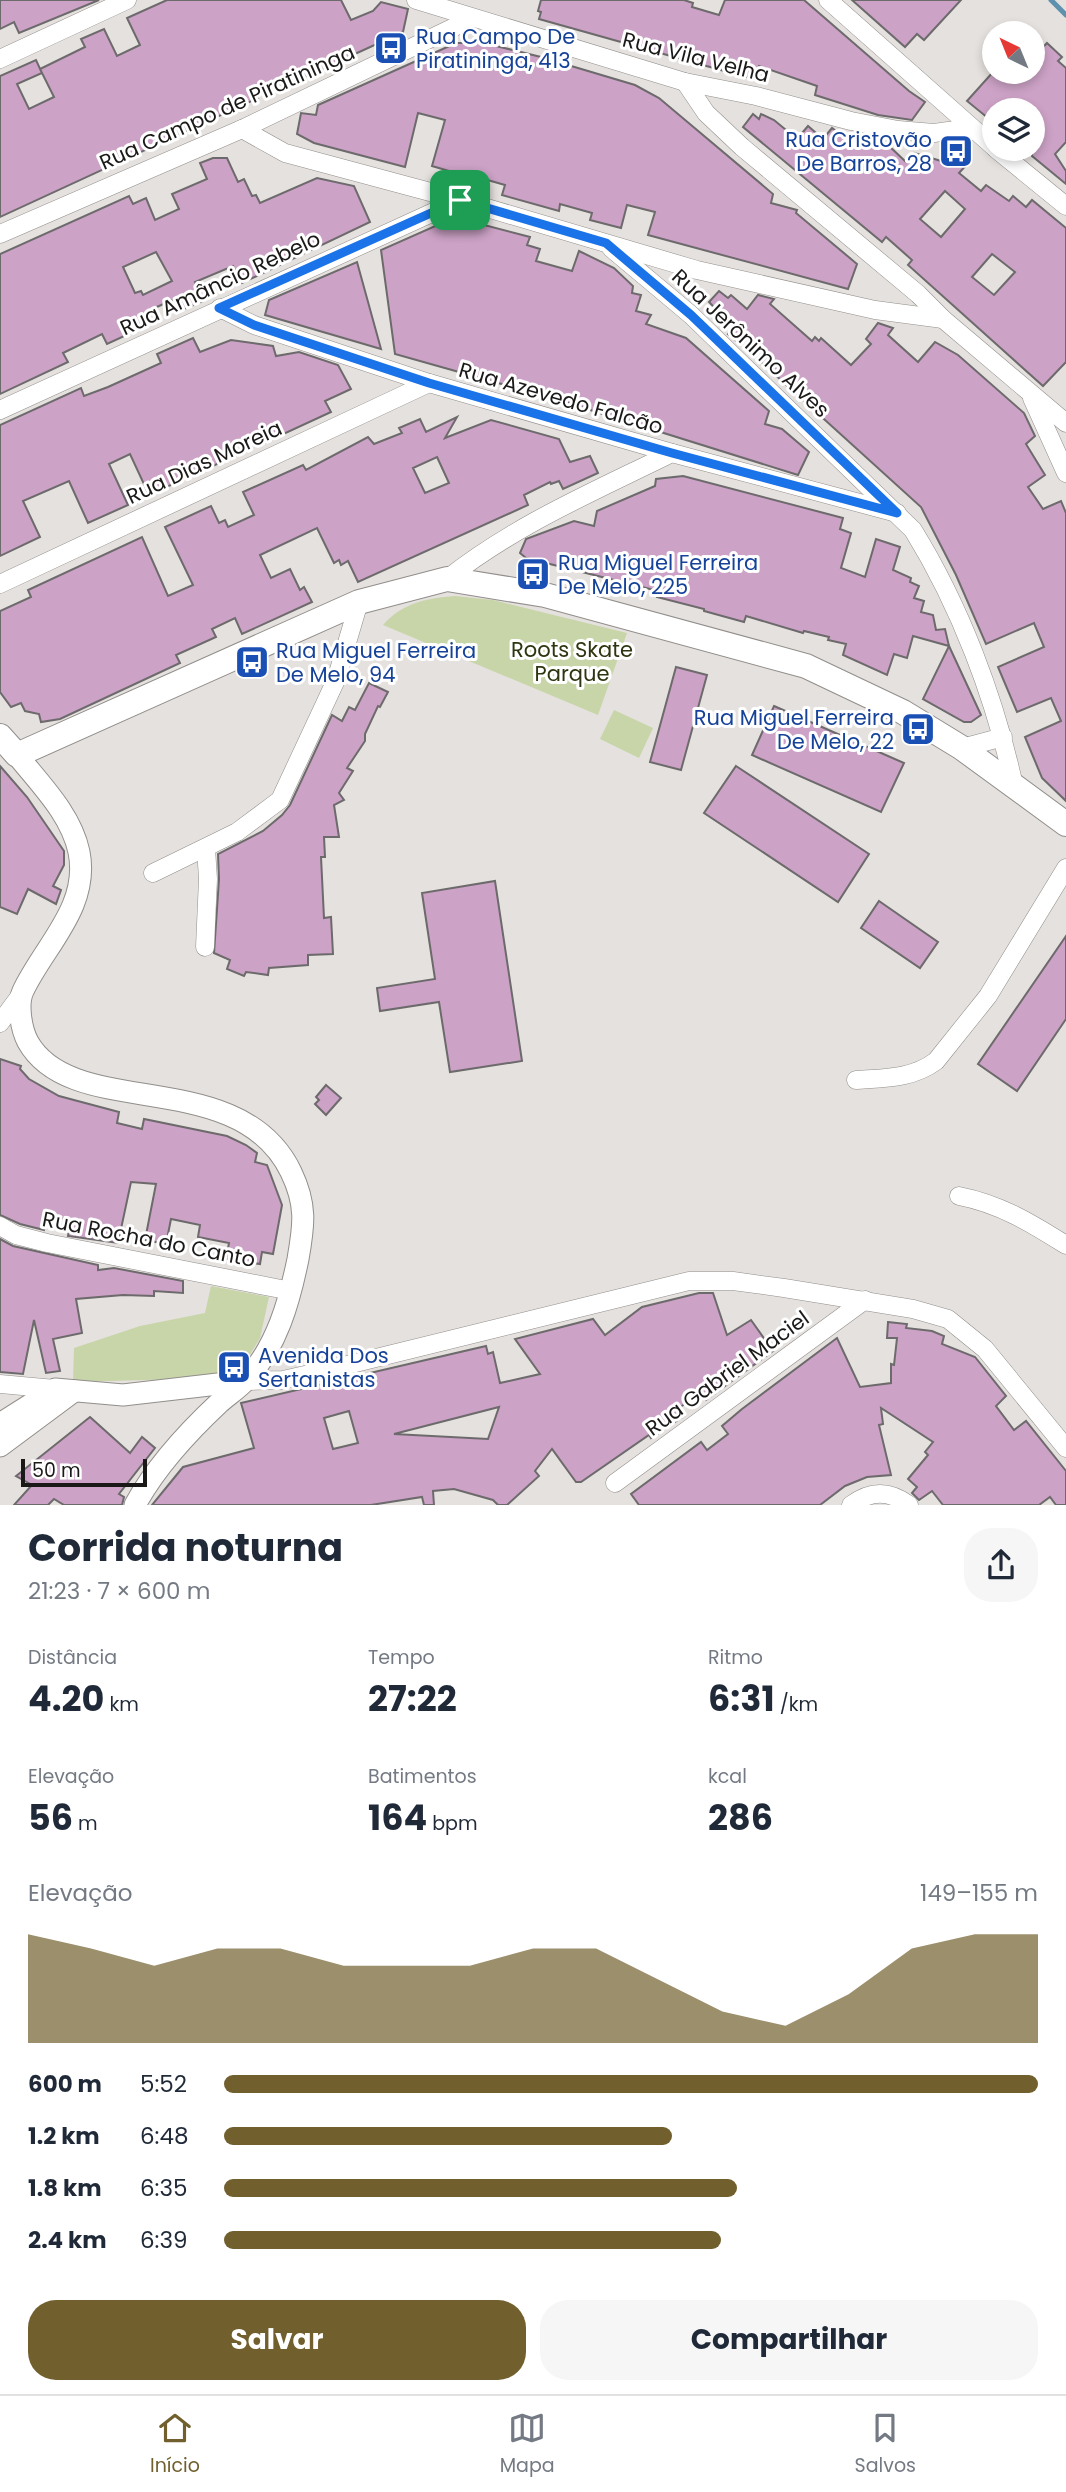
<!DOCTYPE html>
<html lang="pt">
<meta charset="utf-8">
<style>
body{margin:0;font-family:Poppins,sans-serif;background:#f6f6f7;color:#1f2937;height:100vh;display:flex;flex-direction:column;font-size:26px;white-space:nowrap}
*{box-sizing:border-box;margin:0}
p{font-size:23px;color:#747a83}
.icon{flex:none;width:38px;height:38px;fill:none;stroke:currentColor;stroke-width:2;stroke-linecap:round;stroke-linejoin:round}
.map{position:relative;height:1505px;overflow:hidden}
.side{display:flex;flex-direction:column;background:#fff;flex:1}
.side>*{flex:none}
.needle{width:46px;rotate:317deg}
.fabs{position:absolute;left:982px;top:21px;display:grid;gap:14px}
.fabs a{display:grid;place-items:center;width:63px;height:63px;border-radius:50%;background:#fff;box-shadow:0 4px 10px #0003;font-size:35px}
.scale{position:absolute;left:21px;bottom:18px;width:126px;box-sizing:border-box;padding-left:7px;border:4px solid #1a1918;border-top:0;font-size:19px;line-height:24px;white-space:nowrap;color:#1a1918;-webkit-text-stroke:5px #fff;paint-order:stroke}
.pin{position:absolute;display:grid;place-items:center;width:60px;height:60px;color:#fff;margin:-30px;border-radius:14px;box-shadow:0 4px 10px #0006}
.round{display:grid;place-items:center;flex:none;width:74px;height:74px;border-radius:28px;background:#f6f6f7}
.overview{display:flex;align-items:center;justify-content:space-between;height:119px;padding:0 28px}
h1{font-size:38px;font-weight:700;line-height:52px}
.stats{display:grid;grid-template-columns:repeat(3,1fr);gap:10px;height:119px;padding:7px 28px}
.stats div{display:grid;align-content:center}
.stats b{font-size:35px;font-weight:700}
.stats small{font-size:19px;font-weight:400}
.stats p{font-size:19px}
.chart{height:196px;padding:14px 28px}
.chart p{display:flex;justify-content:space-between}
.chart svg{width:100%;height:126px;margin-top:7px;fill:#71602e;opacity:.7}
.primary-button{display:flex;gap:14px;margin-top:auto;padding:14px 28px}
.primary-button a{flex:1;height:80px;border-radius:28px;background:#71602e;color:#fff;font-size:28px;font-weight:700;line-height:80px;text-align:center}
.primary-button a+a{background:#f6f6f7;color:#1f2937}
ul{padding:0 28px;list-style:none;font-size:23px}
li{display:grid;grid-template-columns:112px 84px 1fr;align-items:center;height:52px}
li i{height:18px;border-radius:9px;background:#71602e}
.dock{display:flex;justify-content:space-around;align-items:center;height:98px;border-top:2px solid #e0e1e3;background:#fff;font-size:19px;color:#747a83}
.dock a{display:grid;justify-items:center;gap:4px}
.dock .selected{color:#71602e}
.map>svg:first-child{display:block}
</style>
<div class="map">
<svg width="1066" height="1505" viewBox="0 0 1066 1505">
<rect width="100%" height="100%" fill="#e5e1de"/>
<g fill="#c8d5a9">
<path d="M 455,596 L 493,600 L 627,633 L 598,715 L 383,625 C 402,603 427,598 455,596 Z"/>
<path d="M 614,710 L 653,728 L 639,758 L 600,739 Z"/>
<path d="M 211,1286 L 269,1297 L 260,1338 L 243,1366 L 219,1378 L 73,1382 L 74,1348 L 140,1326 L 205,1313 Z"/>
</g>
<g fill="none" stroke-linecap="round" stroke-linejoin="round">
<path stroke="#5e91ad" stroke-width="5" d="M 1051,0 L 1066,15"/>
</g>
<g fill="#cca2c6" stroke="#6d6a6c" stroke-width="2" fill-rule="evenodd">
<path d="M 0,0 L 99,0 L 19,33 L 14,22 L 0,29 Z"/>
<path d="M 167,0 L 341,0 L 351,20 L 373,11 L 381,2 L 408,9 L 403,32 L 296,81 L 294,78 L 283,83 L 281,78 L 255,91 L 258,98 L 0,217 L 0,76 L 36,60 L 42,73 L 17,84 L 29,109 L 54,97 L 40,69 L 85,47 L 81,39 L 104,29 L 117,56 L 140,45 L 127,18 Z"/>
<path d="M 541,0 L 684,0 L 693,3 L 692,7 L 719,15 L 725,0 L 804,0 L 909,91 L 925,102 L 912,120 L 878,115 L 815,95 L 817,86 L 759,66 L 756,79 L 742,76 L 539,19 L 541,12 L 538,11 Z"/>
<path d="M 852,0 L 961,0 L 924,40 L 917,34 L 905,47 Z"/>
<path d="M 456,43 L 484,43 L 541,57 L 635,85 L 659,98 L 773,194 L 771,203 L 797,210 L 796,213 L 857,264 L 848,289 L 648,235 L 655,212 L 627,205 L 621,228 L 590,220 L 592,213 L 560,204 L 559,211 L 502,195 L 505,185 L 477,177 L 475,184 L 455,178 L 456,173 L 432,166 L 445,120 L 418,113 L 405,167 L 314,143 L 297,134 L 301,113 L 316,115 L 318,105 Z"/>
<path d="M 1047,43 L 1062,57 L 1058,61 L 1066,68 L 1066,142 L 1055,154 L 1066,171 L 1066,184 L 1032,156 L 1032,110 L 994,110 L 994,123 L 967,101 L 993,72 L 1032,72 L 1032,59 Z"/>
<path d="M 753,114 L 759,119 L 761,114 L 774,120 L 797,139 L 808,126 L 823,139 L 832,128 L 851,143 L 856,136 L 888,145 L 906,162 L 914,153 L 948,163 L 954,156 L 970,161 L 959,173 L 981,191 L 986,185 L 1009,201 L 1013,196 L 1026,207 L 1032,200 L 1066,228 L 1066,362 L 1043,386 L 908,265 L 912,260 L 886,237 L 882,242 L 743,127 ZM 945,191 L 965,209 L 941,237 L 920,219 ZM 992,254 L 1015,272 L 994,295 L 972,277 Z"/>
<path d="M 213,158 L 227,158 L 238,182 L 244,179 L 252,196 L 256,195 L 260,203 L 317,178 L 354,186 L 370,222 L 242,283 L 233,266 L 195,282 L 203,301 L 182,310 L 177,298 L 150,310 L 139,316 L 144,327 L 107,344 L 102,334 L 63,353 L 68,362 L 0,394 L 0,254 L 129,196 L 133,204 L 146,198 L 155,220 L 179,209 L 172,194 L 207,179 L 200,163 ZM 156,252 L 172,281 L 143,295 L 141,291 L 135,293 L 123,267 Z"/>
<path d="M 456,221 L 469,221 L 530,237 L 527,245 L 540,249 L 536,261 L 572,271 L 579,251 L 614,268 L 633,286 L 632,293 L 641,295 L 636,311 L 651,315 L 646,324 L 686,338 L 769,411 L 765,424 L 782,429 L 809,452 L 798,475 L 555,399 L 395,354 L 381,250 L 442,223 L 441,225 Z"/>
<path d="M 357,262 L 381,349 L 265,315 L 269,300 Z"/>
<path d="M 719,291 L 728,298 L 731,295 L 747,309 L 758,295 L 774,299 L 770,304 L 812,341 L 815,337 L 819,341 L 821,338 L 851,365 L 871,344 L 866,339 L 878,323 L 893,328 L 888,335 L 918,362 L 935,342 L 958,355 L 1024,413 L 1035,436 L 1026,444 L 1045,475 L 1028,487 L 1043,509 L 1061,501 L 1066,513 L 1066,801 L 1042,778 L 1025,737 L 1061,721 L 1051,698 L 1017,712 L 998,667 L 1044,647 L 1034,623 L 986,644 L 956,575 L 921,507 L 760,361 L 766,351 L 746,335 L 739,343 L 728,334 L 733,327 L 709,302 Z"/>
<path d="M 193,338 L 200,352 L 231,340 L 273,346 L 276,356 L 299,352 L 338,365 L 351,389 L 325,401 L 331,412 L 264,443 L 258,431 L 232,444 L 237,455 L 149,495 L 130,454 L 109,464 L 128,505 L 88,523 L 69,481 L 23,501 L 40,537 L 0,556 L 0,425 L 81,388 L 84,396 L 108,387 L 161,363 L 157,354 Z"/>
<path d="M 457,417 L 445,438 L 491,420 L 559,439 L 570,462 L 590,456 L 598,473 L 563,489 L 559,481 L 551,484 L 550,482 L 524,495 L 528,505 L 358,582 L 348,561 L 341,565 L 339,560 L 334,563 L 317,528 L 260,555 L 271,578 L 290,569 L 300,590 L 304,587 L 312,602 L 242,634 L 235,618 L 212,629 L 216,637 L 176,655 L 180,663 L 60,719 L 41,722 L 39,714 L 25,711 L 21,703 L 11,707 L 0,692 L 0,611 L 31,597 L 28,590 L 142,537 L 168,596 L 193,585 L 165,527 L 211,506 L 219,523 L 225,520 L 228,527 L 254,515 L 243,492 L 303,465 L 306,470 L 368,437 L 374,444 L 402,433 L 399,428 L 420,419 L 426,432 ZM 437,457 L 449,483 L 425,493 L 413,468 Z"/>
<path d="M 683,476 L 843,518 L 840,529 L 851,533 L 841,568 L 865,577 L 876,539 L 900,547 L 893,570 L 911,578 L 910,582 L 919,586 L 914,598 L 924,601 L 921,612 L 933,615 L 936,630 L 945,629 L 949,646 L 913,636 L 907,658 L 894,654 L 887,675 L 843,655 L 846,644 L 828,640 L 829,637 L 804,631 L 803,633 L 746,616 L 744,622 L 704,611 L 704,609 L 657,597 L 658,591 L 526,558 L 520,553 L 526,539 L 574,521 L 594,526 L 597,511 L 655,486 L 656,479 Z"/>
<path d="M 949,646 L 981,715 L 971,722 L 964,722 L 923,699 Z"/>
<path d="M 676,667 L 707,675 L 681,770 L 650,762 Z"/>
<path d="M 369,683 L 388,692 L 380,707 L 378,706 L 365,734 L 365,741 L 347,768 L 353,771 L 339,793 L 344,800 L 334,805 L 339,837 L 324,837 L 325,857 L 321,857 L 324,918 L 331,917 L 333,954 L 308,955 L 308,965 L 269,968 L 268,975 L 246,972 L 244,976 L 227,969 L 230,960 L 214,953 L 219,879 L 218,854 L 263,831 L 282,815 L 290,805 L 332,715 L 342,721 L 349,707 L 355,710 Z"/>
<path d="M 774,706 L 904,763 L 881,812 L 752,755 Z"/>
<path d="M 0,766 L 27,797 L 64,851 L 64,865 L 53,886 L 61,890 L 56,904 L 28,889 L 17,914 L 0,907 Z"/>
<path d="M 736,766 L 869,854 L 838,902 L 704,813 Z"/>
<path d="M 495,881 L 522,1061 L 450,1072 L 439,1002 L 380,1011 L 377,988 L 435,979 L 422,893 Z"/>
<path d="M 879,901 L 938,942 L 920,968 L 861,928 Z"/>
<path d="M 1066,936 L 1066,1019 L 1017,1091 L 978,1064 Z"/>
<path d="M 0,1059 L 21,1066 L 20,1069 L 29,1079 L 59,1096 L 119,1112 L 117,1123 L 142,1129 L 144,1119 L 227,1136 L 246,1145 L 257,1153 L 255,1162 L 267,1165 L 282,1205 L 273,1254 L 262,1252 L 260,1264 L 226,1259 L 229,1243 L 198,1237 L 200,1225 L 171,1219 L 166,1244 L 145,1240 L 156,1184 L 131,1182 L 118,1243 L 68,1236 L 71,1220 L 47,1215 L 44,1230 L 20,1224 L 0,1215 Z"/>
<path d="M 326,1085 L 341,1098 L 326,1115 L 315,1104 L 319,1100 L 316,1097 Z"/>
<path d="M 0,1239 L 13,1246 L 98,1265 L 98,1270 L 114,1268 L 183,1281 L 183,1293 L 154,1291 L 154,1296 L 123,1295 L 76,1299 L 82,1333 L 53,1339 L 60,1371 L 46,1373 L 34,1320 L 23,1374 L 0,1372 Z"/>
<path d="M 699,1293 L 713,1293 L 727,1335 L 751,1320 L 773,1351 L 706,1400 L 700,1393 L 679,1408 L 684,1416 L 651,1438 L 649,1435 L 581,1482 L 576,1482 L 552,1449 L 535,1471 L 539,1476 L 507,1505 L 498,1505 L 493,1500 L 454,1489 L 433,1491 L 434,1505 L 424,1505 L 422,1497 L 371,1505 L 152,1505 L 183,1467 L 254,1448 L 241,1403 L 486,1346 L 488,1354 L 493,1352 L 500,1383 L 540,1374 L 515,1339 L 593,1319 L 605,1335 L 642,1307 ZM 499,1407 L 488,1439 L 394,1434 ZM 349,1411 L 358,1443 L 333,1449 L 324,1418 Z"/>
<path d="M 888,1322 L 907,1324 L 906,1328 L 932,1331 L 944,1336 L 942,1344 L 975,1357 L 1006,1396 L 996,1406 L 1014,1430 L 1026,1421 L 1066,1471 L 1066,1505 L 1056,1505 L 1050,1497 L 1039,1505 L 943,1505 L 932,1491 L 919,1500 L 912,1493 L 917,1487 L 908,1479 L 928,1455 L 925,1452 L 933,1442 L 881,1408 L 883,1424 L 879,1425 L 891,1475 L 867,1477 L 845,1486 L 820,1505 L 639,1505 L 631,1494 L 701,1442 L 707,1450 L 728,1434 L 722,1426 L 742,1409 L 837,1338 L 860,1387 L 891,1383 L 891,1364 L 894,1365 L 897,1338 L 887,1338 Z"/>
<path d="M 90,1417 L 130,1453 L 142,1437 L 155,1448 L 119,1494 L 124,1497 L 122,1505 L 64,1505 L 54,1499 L 48,1505 L 14,1505 L 32,1485 L 16,1476 Z"/>
</g>
<g fill="none" stroke-linecap="round" stroke-linejoin="round">
<g stroke="#918e8b" stroke-width="19">
<g id="minor">
<path d="M 416,0 L 685,82 L 756,96 L 851,121 L 898,130 L 934,133 L 970,128"/>
<path d="M 828,0 L 994,147"/>
<path d="M 0,59 L 127,0"/>
<path d="M 685,82 L 706,113 L 742,147 L 918,294 L 943,319 L 1066,423"/>
<path d="M 242,129 L 285,153 L 460,200 L 697,270 L 875,310 L 943,319"/>
<path d="M 996,149 L 1066,206"/>
<path d="M 0,234 L 242,129 L 471,19"/>
<path d="M 611,248 L 691,315 L 913,530 C 960,606 995,698 1014,786"/>
<path d="M 220,308 L 254,325 L 429,383 L 672,453 L 897,513"/>
<path d="M 1032,398 L 1066,473"/>
<path d="M 0,410 L 460,200"/>
<path d="M 447,579 C 515,525 595,491 672,453"/>
<path d="M 0,584 L 429,383"/>
<path d="M 962,748 L 1003,737"/>
<path d="M 153,873 L 237,832 L 280,800 L 336,680 L 359,602"/>
<path d="M 205,947 L 208,879 L 206,848"/>
<path d="M 0,1023 L 22,993"/>
<path d="M 856,1080 C 884,1078 912,1079 936,1061 L 988,996 L 1066,868"/>
<path d="M 959,1196 C 1000,1204 1031,1223 1066,1245"/>
<path d="M 0,1226 L 16,1235 L 47,1243 L 291,1291"/>
<path d="M 246,1381 L 283,1380 L 327,1370 L 689,1281 L 733,1281 L 784,1288 L 913,1309 L 948,1319 L 985,1349 L 1066,1448"/>
<path d="M 0,1384 L 55,1389"/>
<path d="M 615,1483 L 865,1300"/>
<path d="M 851,1505 C 871,1490 889,1490 909,1505"/>
</g>
</g>
<g stroke="#918e8b" stroke-width="23">
<g id="tertiary">
<path d="M 17,755 C 40,784 71,814 79,852 C 90,907 44,946 23,991 C 17,1004 21,1029 28,1042 C 73,1122 239,1064 291,1172 C 307,1205 304,1225 298,1259 C 289,1303 277,1345 247,1379 C 239,1388 228,1395 219,1403 C 188,1432 155,1468 135,1505"/>
<path d="M 0,1424 L 55,1389 L 123,1395 L 244,1381"/>
<path d="M 0,1446 L 74,1391"/>
</g>
</g>
<g stroke="#918e8b" stroke-width="26">
<path id="secondary" d="M 0,736 L 17,755 L 359,602 L 447,579 L 545,595 L 806,666 L 903,712 L 962,748 L 1066,824"/>
</g>
<use href="#minor" stroke="#fff" stroke-width="18"/>
<use href="#tertiary" stroke="#fff" stroke-width="21"/>
<use href="#secondary" stroke="#fff" stroke-width="24"/>
</g>
<g fill="none" stroke-linecap="round" stroke-linejoin="round">
<g stroke="#fff" stroke-width="14">
<path id="route" d="M 460,200 L 606,243 L 691,315 L 897,513 L 672,453 L 429,383 L 254,325 L 219,308 Z"/>
</g>
<use href="#route" stroke="#1a73e8" stroke-width="9"/>
</g>
<defs>
<g id="bus-square" transform="scale(1.75)"><rect x="-9" y="-9" width="18" height="18" rx="4" fill="#1a4fb4" stroke="#fff"/><path d="M-5-6H5V4H4V6H2V4H-2V6H-4V4H-5ZM-3.5-4V0h7V-4ZM-3.5 1.2v1.5H-2V1.2ZM2 1.2v1.5H3.5V1.2Z" fill="#fff"/></g>
</defs>
<g fill-rule="evenodd">
<use href="#bus-square" x="391" y="48"/>
<use href="#bus-square" x="956" y="151"/>
<use href="#bus-square" x="533" y="574"/>
<use href="#bus-square" x="252" y="662"/>
<use href="#bus-square" x="918" y="729"/>
<use href="#bus-square" x="234" y="1367"/>
</g>
<g text-anchor="middle" dominant-baseline="central" stroke-width="6" stroke-linejoin="round" paint-order="stroke">
<g font-size="21" fill="#164399" stroke="#fff" text-anchor="start">
<text x="416" y="36">Rua Campo De<tspan x="416" dy="24">Piratininga, 413</tspan></text>
<text x="932" y="139" text-anchor="end">Rua Cristovão<tspan x="932" dy="24">De Barros, 28</tspan></text>
<text x="558" y="562">Rua Miguel Ferreira<tspan x="558" dy="24">De Melo, 225</tspan></text>
<text x="276" y="650">Rua Miguel Ferreira<tspan x="276" dy="24">De Melo, 94</tspan></text>
<text x="894" y="717" text-anchor="end">Rua Miguel Ferreira<tspan x="894" dy="24">De Melo, 22</tspan></text>
<text x="258" y="1355">Avenida Dos<tspan x="258" dy="24">Sertanistas</tspan></text>
</g>
<g font-size="21" fill="#1a1918" stroke="#fff">
<text transform="translate(696 57) rotate(14)">Rua Vila Velha</text>
<text transform="translate(227 107) rotate(-24)">Rua Campo de Piratininga</text>
<text transform="translate(220 283) rotate(-25)">Rua Amâncio Rebelo</text>
<text transform="translate(751 343) rotate(43)">Rua Jerônimo Alves</text>
<text transform="translate(561 398) rotate(16)">Rua Azevedo Falcão</text>
<text transform="translate(204 462) rotate(-25)">Rua Dias Moreia</text>
<text transform="translate(149 1239) rotate(11)">Rua Rocha do Canto</text>
<text transform="translate(727 1373) rotate(-36)">Rua Gabriel Maciel</text>
</g>
<g font-size="21" fill="#2d3610" stroke="#fff">
<text x="572" y="649">Roots Skate<tspan x="572" dy="24">Parque</tspan></text>
</g>
</g>
</svg>
<div class="fabs">
<a><svg class="needle" viewBox="-14 -14 28 28"><path d="M0-13l5 13h-10z" fill="#e53935"/><path d="M0 13l5-13h-10z" fill="#747a83"/></svg></a>
<a><svg class="icon" aria-label="layers" viewBox="0 0 24 24"><path d="M12 4l9 5-9 5-9-5zM3 14l9 5 9-5"/></svg></a>
</div>
<div class="scale">50 m</div>
<div class="pin" style="left:460px;top:200px;background:#1e9e55"><svg class="icon" aria-label="arrive" viewBox="0 0 24 24"><path d="M6 21V4h12l-3 4 3 4H6"/></svg></div>
</div>
<section class="side">
<div class="overview"><div><h1>Corrida noturna</h1><p>21:23 · 7 × 600 m</p></div><a class="round"><svg class="icon" aria-label="share" viewBox="0 0 24 24"><path d="M12 15V3M7 8l5-5 5 5M5 13v7h14v-7"/></svg></a></div>
<div class="stats">
<div><p>Distância</p><b>4.20<small> km</small></b></div>
<div><p>Tempo</p><b>27:22</b></div>
<div><p>Ritmo</p><b>6:31<small> /km</small></b></div>
</div>
<div class="stats">
<div><p>Elevação</p><b>56<small> m</small></b></div>
<div><p>Batimentos</p><b>164<small> bpm</small></b></div>
<div><p>kcal</p><b>286</b></div>
</div>
<div class="chart"><p><span>Elevação</span>149–155 m</p>
<svg viewBox="0 0 160 44" preserveAspectRatio="none"><path d="M0 44V6L10 11L20 17L30 11L40 11L50 17L60 17L70 17L80 11L90 11L100 22L110 33L120 38L130 27L140 11L150 6L160 6V44z"/></svg>
</div>
<ul>
<li><b>600 m</b>5:52<i style="width:100%"></i></li>
<li><b>1.2 km</b>6:48<i style="width:55%"></i></li>
<li><b>1.8 km</b>6:35<i style="width:63%"></i></li>
<li><b>2.4 km</b>6:39<i style="width:61%"></i></li>
</ul>
<div class="primary-button"><a>Salvar</a><a>Compartilhar</a></div>
</section>
<nav class="dock">
<a class="selected"><svg class="icon" aria-label="home" viewBox="0 0 24 24"><path d="M3 11l9-7 9 7M6 9v11h12V9"/></svg>Início</a>
<a><svg class="icon" aria-label="map" viewBox="0 0 24 24"><path d="M3 6l6-2 6 2 6-2v14l-6 2-6-2-6 2zM9 4v14M15 6v14"/></svg>Mapa</a>
<a><svg class="icon" aria-label="saved" viewBox="0 0 24 24"><path d="M7 4h10v16l-5-4-5 4z"/></svg>Salvos</a>
</nav>
